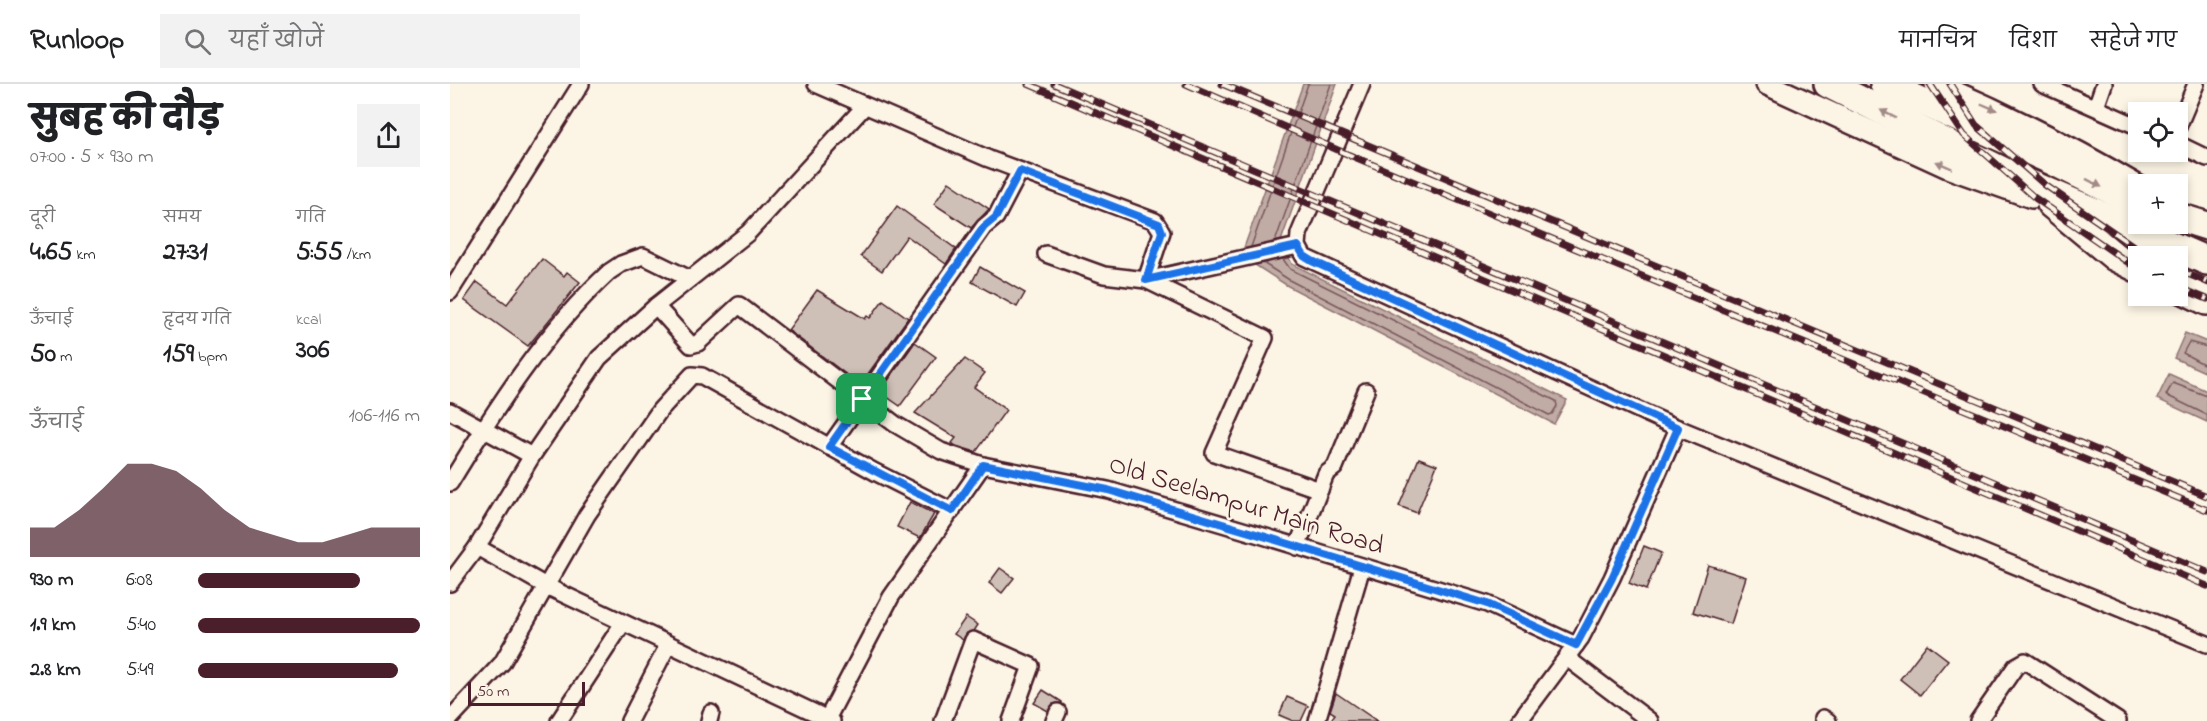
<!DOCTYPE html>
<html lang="hi">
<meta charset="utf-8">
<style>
body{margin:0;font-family:"Indie Flower","Playpen Sans Deva",sans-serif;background:#f2f2f2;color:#202124;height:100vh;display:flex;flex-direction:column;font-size:22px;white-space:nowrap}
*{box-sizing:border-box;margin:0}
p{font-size:20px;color:#757577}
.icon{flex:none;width:33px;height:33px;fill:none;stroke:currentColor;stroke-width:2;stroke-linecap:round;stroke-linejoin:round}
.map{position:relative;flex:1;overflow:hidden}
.details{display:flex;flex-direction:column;background:#fff;width:450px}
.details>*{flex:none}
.buttons{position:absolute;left:1678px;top:18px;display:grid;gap:12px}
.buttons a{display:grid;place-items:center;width:60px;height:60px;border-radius:0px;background:#fff;box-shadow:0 3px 9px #0003;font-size:30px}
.scale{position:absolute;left:18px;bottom:15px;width:117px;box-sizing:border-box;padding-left:6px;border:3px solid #4a1f2b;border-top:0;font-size:16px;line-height:21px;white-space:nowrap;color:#4a1f2b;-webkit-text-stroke:4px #fcf5e5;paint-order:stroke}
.pin{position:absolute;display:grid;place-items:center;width:51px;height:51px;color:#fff;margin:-26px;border-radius:12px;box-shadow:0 3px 9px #0006}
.round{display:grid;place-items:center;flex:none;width:63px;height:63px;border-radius:0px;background:#f2f2f2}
.overview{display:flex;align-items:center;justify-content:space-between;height:102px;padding:0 30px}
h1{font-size:33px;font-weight:800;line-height:45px}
.figures{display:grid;grid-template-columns:repeat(3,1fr);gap:9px;height:102px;padding:6px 30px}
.figures div{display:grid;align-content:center}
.figures b{font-size:26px;font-weight:800}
.figures small{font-size:16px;font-weight:400}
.figures p{font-size:16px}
.chart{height:168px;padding:12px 30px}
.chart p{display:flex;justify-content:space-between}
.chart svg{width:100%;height:108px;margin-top:6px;fill:#4a1f2b;opacity:.7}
ul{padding:0 30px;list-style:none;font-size:20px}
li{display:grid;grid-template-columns:96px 72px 1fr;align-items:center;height:45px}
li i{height:15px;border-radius:8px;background:#4a1f2b}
header{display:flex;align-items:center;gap:36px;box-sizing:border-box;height:84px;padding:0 30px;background:#fff;border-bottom:2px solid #e0e0e0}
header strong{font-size:28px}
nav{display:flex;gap:33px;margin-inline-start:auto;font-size:21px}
.search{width:420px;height:54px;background:#f2f2f2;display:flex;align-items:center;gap:15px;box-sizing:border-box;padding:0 21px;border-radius:0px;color:#757577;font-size:22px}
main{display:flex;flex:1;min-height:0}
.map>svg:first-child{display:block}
</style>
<header>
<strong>Runloop</strong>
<div class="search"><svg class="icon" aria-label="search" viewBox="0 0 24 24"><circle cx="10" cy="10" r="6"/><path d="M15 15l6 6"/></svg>यहाँ खोजें</div>
<nav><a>मानचित्र</a><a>दिशा</a><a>सहेजे गए</a></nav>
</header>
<main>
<section class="details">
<div class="overview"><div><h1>सुबह की दौड़</h1><p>07:00 · 5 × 930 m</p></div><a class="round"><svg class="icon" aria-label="share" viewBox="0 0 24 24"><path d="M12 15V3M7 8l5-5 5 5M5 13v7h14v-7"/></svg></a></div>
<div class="figures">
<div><p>दूरी</p><b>4.65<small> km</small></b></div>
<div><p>समय</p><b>27:31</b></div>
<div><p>गति</p><b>5:55<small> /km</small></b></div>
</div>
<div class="figures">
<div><p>ऊँचाई</p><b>50<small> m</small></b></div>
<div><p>हृदय गति</p><b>159<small> bpm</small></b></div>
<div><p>kcal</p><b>306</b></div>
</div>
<div class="chart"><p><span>ऊँचाई</span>106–116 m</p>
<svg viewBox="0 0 160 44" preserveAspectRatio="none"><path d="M0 44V32L10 32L20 25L30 16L40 6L50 6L60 9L70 16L80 25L90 32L100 35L110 38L120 38L130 35L140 32L150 32L160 32V44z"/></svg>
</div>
<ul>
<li><b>930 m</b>6:08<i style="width:73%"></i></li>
<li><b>1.9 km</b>5:40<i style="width:100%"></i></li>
<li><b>2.8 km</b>5:49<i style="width:90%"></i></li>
</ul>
</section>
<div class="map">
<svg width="1757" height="637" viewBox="0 0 1757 637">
<rect width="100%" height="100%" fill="#fcf5e5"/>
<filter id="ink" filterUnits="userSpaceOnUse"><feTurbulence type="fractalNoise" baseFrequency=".0167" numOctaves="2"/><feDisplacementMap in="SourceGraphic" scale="12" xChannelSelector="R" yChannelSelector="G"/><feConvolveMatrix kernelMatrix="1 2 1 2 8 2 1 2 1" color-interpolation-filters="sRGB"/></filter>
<g filter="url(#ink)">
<g fill="#c0aca5" stroke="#917474" stroke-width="1.5">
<path d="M 853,0 L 887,0 L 831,157 L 842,180 L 1117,316 L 1104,340 L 838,202 L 791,172 Z"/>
<path d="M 1735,249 L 1757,258 L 1757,289 L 1724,274 Z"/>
<path d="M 1719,290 L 1757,307 L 1757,338 L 1707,315 Z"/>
</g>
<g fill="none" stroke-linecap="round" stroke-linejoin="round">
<g stroke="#79575c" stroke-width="1.5">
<path d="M 825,158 L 881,0"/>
<path d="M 801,163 L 858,0"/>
<path d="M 813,179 L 841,197 L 1099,331 L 1102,330 L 1107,322 L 1106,317 L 840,185 L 833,175"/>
<path d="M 1757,263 L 1739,258 L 1733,269 L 1757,282"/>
<path d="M 1757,312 L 1723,299 L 1716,311 L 1757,331"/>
</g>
</g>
<g fill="#cfc0b7" stroke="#4a1f2b" stroke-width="1.5">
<path d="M 499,98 L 539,125 L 521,144 L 484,120 Z"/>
<path d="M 447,122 L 506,165 L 496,180 L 457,152 L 432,187 L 411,172 Z"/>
<path d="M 92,175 L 114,192 L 117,188 L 130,198 L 78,262 L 14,216 L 27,198 L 57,220 Z"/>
<path d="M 530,183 L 575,209 L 567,223 L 522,198 Z"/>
<path d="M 367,206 L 415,235 L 417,232 L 420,234 L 433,216 L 458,234 L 410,301 L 338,246 Z"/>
<path d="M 465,258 L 486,273 L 450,322 L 430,308 Z"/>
<path d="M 515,275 L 535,289 L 524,303 L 556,326 L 526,368 L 506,362 L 502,359 L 506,354 L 465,329 Z"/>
<path d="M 969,374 L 987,381 L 967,429 L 949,422 Z"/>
<path d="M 460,418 L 484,430 L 470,454 L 447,443 Z"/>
<path d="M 1194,462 L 1211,469 L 1196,506 L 1179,499 Z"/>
<path d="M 1258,481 L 1296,493 L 1281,540 L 1243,528 Z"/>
<path d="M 550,484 L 564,494 L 552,509 L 539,499 Z"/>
<path d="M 516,533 L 528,541 L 524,547 L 517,549 L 513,556 L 504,550 Z"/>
<path d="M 1477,560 L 1498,576 L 1470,611 L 1450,595 Z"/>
<path d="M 593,606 L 612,618 L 612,619 L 603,620 L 598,627 L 584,619 Z"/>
<path d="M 886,609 L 927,637 L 880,637 L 885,630 L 880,627 Z"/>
<path d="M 837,613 L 858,622 L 851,637 L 843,637 L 829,631 Z"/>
</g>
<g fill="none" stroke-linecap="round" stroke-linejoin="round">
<g stroke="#4a1f2b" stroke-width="20">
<g id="street">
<path d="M 366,0 L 539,75 L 705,137 L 712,148 L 696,196 L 815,254 L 764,369 L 870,406"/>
<path d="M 912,0 L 849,150 L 848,162 L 854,173 L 1228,344 L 1757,560"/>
<path d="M 1592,0 L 1689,43"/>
<path d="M 1646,23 L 1654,0"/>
<path d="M 1728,43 L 1746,0"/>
<path d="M 1728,60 L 1757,74"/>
<path d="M 596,170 L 654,191 L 696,196 L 848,162"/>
<path d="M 0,208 L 131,0"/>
<path d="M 206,222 L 298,149 L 414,23"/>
<path d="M 0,327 L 82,372"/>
<path d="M 379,363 L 534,143 L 546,133 L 570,87"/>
<path d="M 0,399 C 45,325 95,247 159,188 L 171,180 L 193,172 L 240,195"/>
<path d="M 27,463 L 96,502 L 382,637"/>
<path d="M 847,463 L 876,390 L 885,383 L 916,307"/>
<path d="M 0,499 L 27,463 L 82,372 L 149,274 L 206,222 L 241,261 L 248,259 L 289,221 L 445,340 L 491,367 L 533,381 L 658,406 L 813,452 L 1037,520 L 1126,561"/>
<path d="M 1117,574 L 1200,637"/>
<path d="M 1373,634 L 1378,637"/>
<path d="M 0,635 L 52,579 L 137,431 L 210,326 L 242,291 L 252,292 L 425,388 L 502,427"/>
<path d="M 109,637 L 173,539"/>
<path d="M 179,637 L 218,561"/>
<path d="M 259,637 L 261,629"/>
<path d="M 376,637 L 441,513 L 533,381"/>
<path d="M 493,637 L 523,556 L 581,582 L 561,637"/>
<path d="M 604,637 L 608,628"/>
<path d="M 867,637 L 912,483"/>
<path d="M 1069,637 L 1131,554 L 1162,494 L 1228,344"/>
<path d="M 1528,637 L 1566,582 L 1575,577 L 1668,637"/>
</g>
</g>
<g stroke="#4a1f2b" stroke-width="26">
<g id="secondary">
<path d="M 1317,0 L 1500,84 L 1582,113"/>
<path d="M 1486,0 C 1556,30 1623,64 1689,103"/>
</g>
</g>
<g stroke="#4a1f2b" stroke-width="32">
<g id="highway">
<path d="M 1378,0 L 1571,96 L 1757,177"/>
<path d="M 1434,0 L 1600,76 L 1689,120"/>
<path d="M 1601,120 L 1665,173 L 1689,185"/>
<path d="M 1728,133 L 1757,142"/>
<path d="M 1728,203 L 1757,217"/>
</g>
</g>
<use href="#street" stroke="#fcf5e5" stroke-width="15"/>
<use href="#secondary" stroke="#fcf5e5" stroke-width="21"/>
<use href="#highway" stroke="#fcf5e5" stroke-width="27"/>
<g stroke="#4a1f2b" stroke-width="7">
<g id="rail">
<path d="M 578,0 L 1757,502"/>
<path d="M 604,0 L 1757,488"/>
<path d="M 736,0 L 897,70 L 1757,426"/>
<path d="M 772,0 L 1757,412"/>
<path d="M 1480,0 L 1514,51 L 1585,114 L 1689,186"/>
<path d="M 1500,0 L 1526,41 L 1595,101 L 1698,172"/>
<path d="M 1728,186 L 1757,198"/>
<path d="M 1728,203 L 1757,215"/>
</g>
</g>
<use href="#rail" stroke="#fcf5e5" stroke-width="4.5" stroke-dasharray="14" stroke-linecap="butt"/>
</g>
<defs><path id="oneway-solid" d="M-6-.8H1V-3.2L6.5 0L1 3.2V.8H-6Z" transform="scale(1.5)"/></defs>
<g fill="#a38a88">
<use href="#oneway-solid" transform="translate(1539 23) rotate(23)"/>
<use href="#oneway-solid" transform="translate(1438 30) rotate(-153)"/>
<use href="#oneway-solid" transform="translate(1494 81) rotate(-156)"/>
<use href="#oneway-solid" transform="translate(1644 99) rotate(27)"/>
</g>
</g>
<g fill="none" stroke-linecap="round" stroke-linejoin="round" filter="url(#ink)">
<g stroke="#fff" stroke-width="12">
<path id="route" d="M 570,87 L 709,140 L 712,148 L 696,196 L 848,162 L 854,172 L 862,177 L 1228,344 L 1162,494 L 1126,561 L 1037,520 L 813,452 L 658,406 L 533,381 L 502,427 L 379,363 L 534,143 L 546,133 Z"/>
</g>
<use href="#route" stroke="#1a73e8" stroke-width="8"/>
</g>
<g text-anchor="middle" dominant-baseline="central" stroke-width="5" stroke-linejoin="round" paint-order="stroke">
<g font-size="27" fill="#4a1f2b" stroke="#fcf5e5">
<text transform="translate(796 422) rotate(17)">Old Seelampur Main Road</text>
</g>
</g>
</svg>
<div class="buttons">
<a><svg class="icon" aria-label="locate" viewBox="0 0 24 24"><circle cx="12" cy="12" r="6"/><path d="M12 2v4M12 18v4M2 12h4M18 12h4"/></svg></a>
<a>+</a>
<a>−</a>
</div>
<div class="scale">50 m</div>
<div class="pin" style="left:412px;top:315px;background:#1e9e55"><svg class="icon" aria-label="arrive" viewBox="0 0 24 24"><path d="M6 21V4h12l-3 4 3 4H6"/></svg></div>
</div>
</main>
